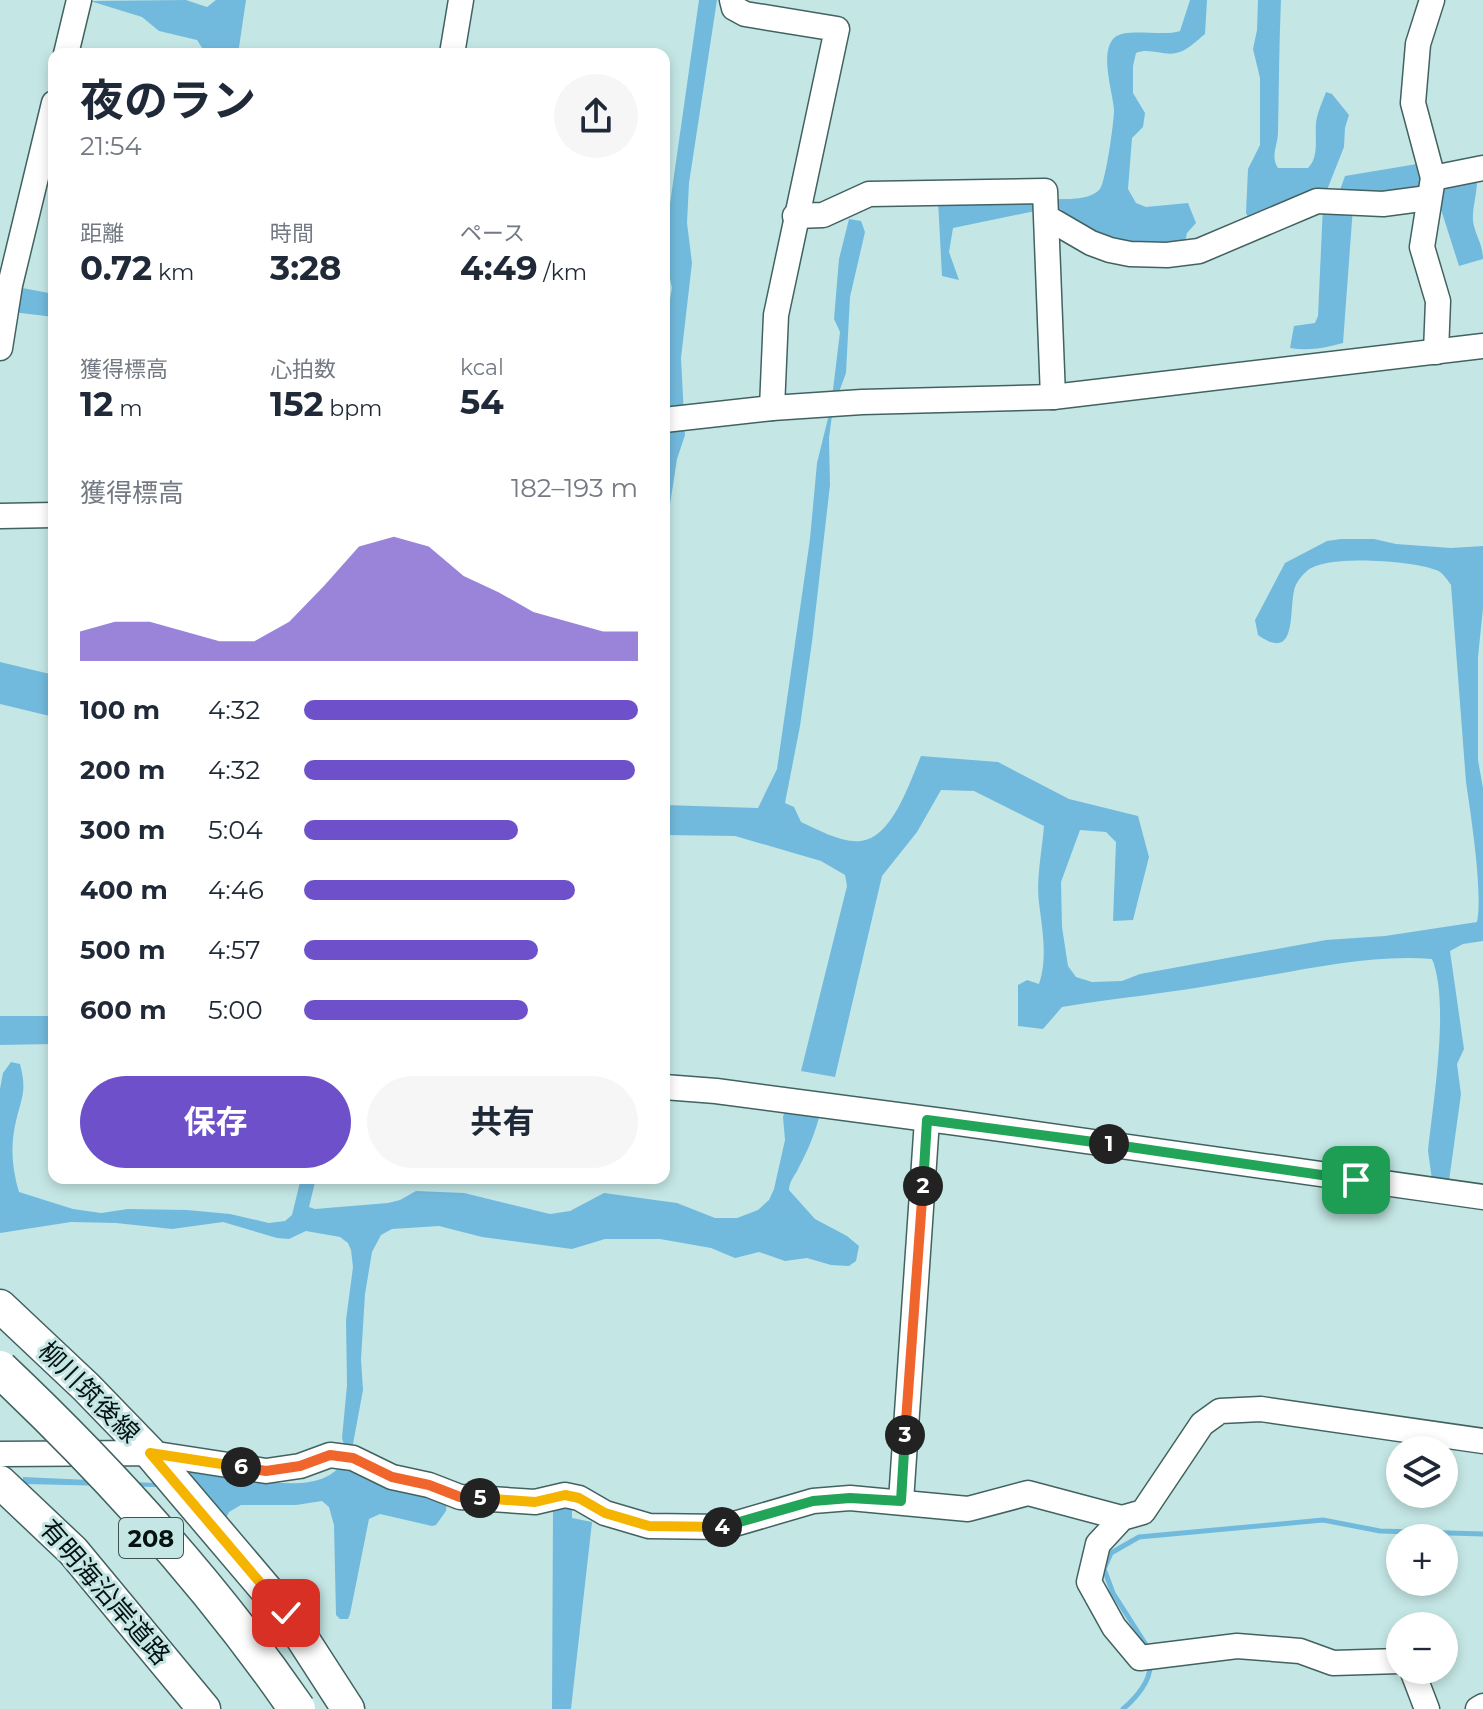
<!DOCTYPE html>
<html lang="ja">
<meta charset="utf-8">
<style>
body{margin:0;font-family:Montserrat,"Noto Sans JP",sans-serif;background:#f6f6f7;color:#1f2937;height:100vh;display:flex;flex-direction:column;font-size:30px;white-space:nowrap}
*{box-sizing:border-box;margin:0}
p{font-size:26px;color:#747a83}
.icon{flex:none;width:44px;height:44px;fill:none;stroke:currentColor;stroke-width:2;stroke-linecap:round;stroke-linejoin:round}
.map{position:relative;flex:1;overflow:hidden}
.sheet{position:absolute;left:48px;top:48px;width:622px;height:1136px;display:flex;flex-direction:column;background:#fff;border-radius:16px;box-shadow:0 4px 12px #0003}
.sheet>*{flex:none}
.tools{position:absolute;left:1386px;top:1436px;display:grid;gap:16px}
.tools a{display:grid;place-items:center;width:72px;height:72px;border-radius:50%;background:#fff;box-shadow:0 4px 12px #0003;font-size:40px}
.pin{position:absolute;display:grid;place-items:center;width:68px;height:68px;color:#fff;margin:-34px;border-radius:16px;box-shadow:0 4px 12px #0006}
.km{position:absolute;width:40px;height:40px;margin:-20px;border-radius:50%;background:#222;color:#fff;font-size:22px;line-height:40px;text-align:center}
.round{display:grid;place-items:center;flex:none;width:84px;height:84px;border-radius:42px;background:#f6f6f7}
.summary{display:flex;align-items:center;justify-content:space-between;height:136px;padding:0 32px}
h1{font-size:44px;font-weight:700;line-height:60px}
.metrics{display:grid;grid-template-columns:repeat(3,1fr);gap:12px;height:136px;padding:8px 32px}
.metrics div{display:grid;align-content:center}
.metrics b{font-size:34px;font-weight:700}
.metrics small{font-size:22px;font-weight:400}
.metrics p{font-size:22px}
.chart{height:224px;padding:16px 32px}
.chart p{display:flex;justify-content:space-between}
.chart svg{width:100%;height:144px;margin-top:8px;fill:#6e51ca;opacity:.7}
.button{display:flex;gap:16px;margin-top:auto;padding:16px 32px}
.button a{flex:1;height:92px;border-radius:48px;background:#6e51ca;color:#fff;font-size:32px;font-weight:700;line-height:92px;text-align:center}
.button a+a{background:#f6f6f7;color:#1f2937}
ul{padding:0 32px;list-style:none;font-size:26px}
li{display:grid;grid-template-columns:128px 96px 1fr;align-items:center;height:60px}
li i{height:20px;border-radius:10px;background:#6e51ca}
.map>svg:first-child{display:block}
</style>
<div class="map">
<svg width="1483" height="1709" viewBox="0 0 1483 1709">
<rect width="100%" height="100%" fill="#c4e7e5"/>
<g fill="#72badd">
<path d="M 186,0 L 207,7 L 216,0 L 246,0 L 238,54 L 206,54 L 197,40 L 159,31 L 142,17 L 90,1 Z"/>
<path d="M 699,0 L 717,0 L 689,183 L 687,223 L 692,263 L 681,358 L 685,435 L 677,459 L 664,543 L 664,333 L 672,288 L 665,256 L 669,247 L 666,232 Z"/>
<path d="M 1190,0 L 1207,0 L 1205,34 C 1196,41 1187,51 1176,53 C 1163,56 1149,47 1136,53 L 1133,66 L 1133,93 L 1145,113 L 1143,127 L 1132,138 L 1128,189 L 1136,203 L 1146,207 L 1188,203 L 1196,223 L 1187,233 L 1184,246 L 1138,248 L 1074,228 L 1061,209 L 1045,209 L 953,228 L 949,252 L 959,280 L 942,276 L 938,200 L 1071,199 C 1081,198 1093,197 1100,189 C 1106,180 1114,122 1114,110 C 1113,92 1099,53 1114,38 C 1125,27 1163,37 1180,31 Z"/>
<path d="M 1258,0 L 1281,0 C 1279,44 1279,88 1278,132 C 1278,145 1270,156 1278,168 L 1308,168 C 1321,155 1313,134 1317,117 C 1319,109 1323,100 1326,92 L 1332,94 L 1349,115 L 1345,128 L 1344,147 L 1327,190 L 1251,223 L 1246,213 L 1248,169 L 1260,145 L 1260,78 L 1253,49 L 1257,30 Z"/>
<path d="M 1417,164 L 1421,168 L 1418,192 L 1351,197 L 1340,190 L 1345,176 Z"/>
<path d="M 1477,181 C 1477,194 1472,209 1473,221 C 1475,235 1483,244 1483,259 L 1459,266 L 1438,200 L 1442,188 Z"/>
<path d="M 1323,205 L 1353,207 L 1343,343 C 1325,348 1309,351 1290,348 L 1294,326 L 1315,323 L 1318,316 Z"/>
<path d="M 849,219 L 861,221 L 865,232 L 850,297 L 846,373 L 833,408 L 829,438 L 830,485 L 812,642 L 800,726 L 785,803 L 794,807 L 801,822 C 819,830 841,843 861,841 C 893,837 910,781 921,756 L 998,762 L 1069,799 L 1138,816 L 1149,857 L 1133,920 L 1113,921 L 1116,842 L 1106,832 L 1080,830 L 1061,882 L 1062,927 L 1068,966 L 1076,977 L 1092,982 L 1122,981 L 1140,974 L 1326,940 L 1385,936 L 1477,922 C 1483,893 1471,816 1466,782 L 1451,585 C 1446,578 1442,571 1433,569 C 1409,561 1326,554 1307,571 C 1301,576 1295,584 1294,591 C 1289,612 1297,663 1258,635 L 1255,620 L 1285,563 L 1327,541 L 1341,539 L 1374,539 L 1396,544 L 1451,548 L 1483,546 L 1483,608 L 1478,657 L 1478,760 L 1483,788 L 1483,941 L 1463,944 L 1450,951 L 1464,1049 L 1457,1064 L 1461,1094 L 1449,1181 L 1432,1180 L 1428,1151 C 1433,1102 1450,1002 1432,959 C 1369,953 1289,973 1225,983 C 1171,993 1116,998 1062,1007 L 1043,1029 L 1018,1026 L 1018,985 L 1027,980 L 1039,984 C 1048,958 1042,928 1039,903 C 1036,879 1042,851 1044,826 L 974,791 L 941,790 L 917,832 L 882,876 L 835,1077 L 801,1071 L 847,886 L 845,875 L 821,861 L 735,836 L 664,835 L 664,805 L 758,808 L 777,769 L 810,539 L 817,463 L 831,406 L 840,332 L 834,319 L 839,259 Z"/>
<path d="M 17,287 L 54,294 L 54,317 L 4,311 Z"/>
<path d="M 0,662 L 54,675 L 54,717 L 0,704 Z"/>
<path d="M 0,1016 L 54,1016 L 54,1044 L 0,1045 Z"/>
<path d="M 11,1062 L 20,1064 C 27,1091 22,1096 16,1121 C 10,1146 12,1169 19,1192 L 73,1209 L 101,1213 L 128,1209 L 187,1210 L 230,1214 L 269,1223 L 285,1221 L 292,1215 L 301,1178 L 316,1178 L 309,1207 L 315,1209 L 388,1203 L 400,1200 L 416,1191 L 464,1193 L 550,1214 L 570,1211 L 604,1193 L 677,1203 L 715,1218 L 737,1218 L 758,1210 L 769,1200 L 774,1189 L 785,1140 L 783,1117 L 786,1107 L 801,1091 L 807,1090 L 824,1095 C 820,1120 811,1145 799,1167 C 795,1176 789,1181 789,1190 L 815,1219 L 847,1236 L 859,1246 L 856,1261 L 849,1266 L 831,1265 L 807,1258 L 785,1261 L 759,1252 L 735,1258 L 711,1248 L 660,1239 L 605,1239 L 572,1249 L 482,1237 L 439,1226 L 392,1229 L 381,1235 L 372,1252 L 365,1294 L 361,1359 L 363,1390 L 353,1444 L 345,1448 L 342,1438 L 347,1385 L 346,1320 L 353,1267 L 351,1250 L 348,1243 L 340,1237 L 306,1231 L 289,1239 L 277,1238 L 223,1222 L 172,1229 L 116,1223 L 71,1222 L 0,1233 L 0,1089 L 3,1073 Z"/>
<path d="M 189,1462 C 226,1473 317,1504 343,1462 L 447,1502 L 446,1511 L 436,1525 L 432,1526 L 380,1514 L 369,1519 L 350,1614 L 348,1619 L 340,1619 L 336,1615 L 334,1525 L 329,1507 L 322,1501 L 296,1505 L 241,1505 L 229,1512 L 226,1518 L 190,1476 Z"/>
<path d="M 23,1477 L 156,1483 L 156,1487 L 23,1484 Z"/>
<path d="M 553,1508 L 572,1509 L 572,1518 L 592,1522 L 571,1709 L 552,1709 Z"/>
</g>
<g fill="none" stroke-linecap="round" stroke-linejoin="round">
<g stroke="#72badd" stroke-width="5">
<path d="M 1148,1648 L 1113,1593 L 1104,1569 L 1111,1553 L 1139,1537 L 1323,1520 L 1380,1531 L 1483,1534"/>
<path d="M 1123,1709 C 1136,1698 1152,1680 1150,1662"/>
</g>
<g stroke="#426260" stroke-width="27">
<g id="minor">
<path d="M 732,0 L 734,8 L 745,14 L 837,29 L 776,315 L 772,408"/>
<path d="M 1432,0 L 1418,44 L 1413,103 L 1433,178 L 1422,247 L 1438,301 L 1436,352"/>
<path d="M 66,54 L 79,0"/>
<path d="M 452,54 L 461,0"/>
<path d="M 1433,178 L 1483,168"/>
<path d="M 795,216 L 823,215 L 869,194 L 1045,191 L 1053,397"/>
<path d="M 1048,218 L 1091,243 L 1110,250 L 1130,254 L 1167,255 L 1199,251 L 1317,201 L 1383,204 L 1428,198"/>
<path d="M 0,348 L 10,285 L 54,103"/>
<path d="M 664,420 L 772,408 L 862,402 L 1053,397 L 1483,346"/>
<path d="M 0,516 L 54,515"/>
<path d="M 664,1087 L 716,1091 L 958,1123 L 1483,1197"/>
<path d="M 0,1454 L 150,1453 L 266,1471 L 300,1466 L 330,1455 L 353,1458 L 392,1477 L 429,1485 L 460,1497 L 535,1502 L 565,1495 L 579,1498 L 605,1513 L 649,1526 L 724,1527 L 813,1501 L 850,1498 L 968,1509 L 1028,1493 L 1122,1518"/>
<path d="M 901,1501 L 927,1120"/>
<path d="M 1400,1661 L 1333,1663 L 1300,1651 L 1237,1646 L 1140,1658 L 1114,1627 L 1089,1582 L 1098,1544 L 1122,1518 L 1143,1512 L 1202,1424 L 1220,1411 L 1261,1409 L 1483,1441"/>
<path d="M 1412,1670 L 1427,1709"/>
<path d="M 1478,1709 L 1483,1706"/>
</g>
</g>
<g stroke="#426260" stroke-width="35">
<g id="major">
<path d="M 0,1306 L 86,1387 L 150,1453 L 286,1613 L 348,1709"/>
<path d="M 0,1482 L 73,1551 L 204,1709"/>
</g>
</g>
<use href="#minor" stroke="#fff" stroke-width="24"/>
<use href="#major" stroke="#fff" stroke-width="32"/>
<g stroke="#426260" stroke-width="39" stroke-linecap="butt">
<path id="highway-bridge" d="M 0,1369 C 110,1473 211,1584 297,1709"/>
</g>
<use href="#highway-bridge" stroke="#fff" stroke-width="36"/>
</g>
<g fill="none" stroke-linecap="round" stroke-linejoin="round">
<g stroke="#fff" stroke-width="16">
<path id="split-1" d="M 1109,1144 L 1356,1180"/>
</g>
<g stroke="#fff" stroke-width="16">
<path id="split-2" d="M 923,1186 L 927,1120 L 1109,1144"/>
</g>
<g stroke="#fff" stroke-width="16">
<path id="split-3" d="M 905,1435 L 923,1186"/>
</g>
<g stroke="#fff" stroke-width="16">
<path id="split-4" d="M 722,1527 L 813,1501 L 850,1498 L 901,1501 L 905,1435"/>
</g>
<g stroke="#fff" stroke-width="16">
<path id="split-5" d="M 480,1498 L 535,1502 L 565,1495 L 579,1498 L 605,1513 L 649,1526 L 722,1527"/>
</g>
<g stroke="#fff" stroke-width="16">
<path id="split-6" d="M 241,1467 L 266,1471 L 300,1466 L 330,1455 L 353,1458 L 392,1477 L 429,1485 L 460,1497 L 480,1498"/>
</g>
<g stroke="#fff" stroke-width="16">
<path id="split-7" d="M 241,1467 L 150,1453 L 286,1613"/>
</g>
<use href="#split-1" stroke="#22a559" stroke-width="10"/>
<use href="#split-2" stroke="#22a559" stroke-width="10"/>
<use href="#split-3" stroke="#f0652b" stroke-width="10"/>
<use href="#split-4" stroke="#22a559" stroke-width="10"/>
<use href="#split-5" stroke="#f5b400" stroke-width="10"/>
<use href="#split-6" stroke="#f0652b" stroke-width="10"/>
<use href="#split-7" stroke="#f5b400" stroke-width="10"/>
</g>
<g text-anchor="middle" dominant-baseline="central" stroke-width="6" stroke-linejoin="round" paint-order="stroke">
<rect fill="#c4e7e5" stroke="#3f5251" stroke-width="2" x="119" y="1518" width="64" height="40" rx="6"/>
<g font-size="24" font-weight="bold" fill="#061211">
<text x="151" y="1538">208</text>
</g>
<g font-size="26" fill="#061211" stroke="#c4e7e5">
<text transform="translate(89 1392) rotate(45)">柳川筑後線</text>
<text transform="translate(105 1592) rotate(49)">有明海沿岸道路</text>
</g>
</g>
</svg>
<div class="tools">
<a><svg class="icon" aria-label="layers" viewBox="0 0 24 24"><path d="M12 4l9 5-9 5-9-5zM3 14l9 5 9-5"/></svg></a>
<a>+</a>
<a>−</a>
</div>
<div class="pin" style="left:1356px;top:1180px;background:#1e9e55"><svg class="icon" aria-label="arrive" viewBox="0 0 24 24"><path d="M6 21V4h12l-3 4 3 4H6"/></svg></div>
<div class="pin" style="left:286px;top:1613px;background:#d93025"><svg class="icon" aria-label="check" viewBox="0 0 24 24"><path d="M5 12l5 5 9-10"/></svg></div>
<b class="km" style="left:1109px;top:1144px">1</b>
<b class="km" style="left:923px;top:1186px">2</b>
<b class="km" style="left:905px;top:1435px">3</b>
<b class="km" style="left:722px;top:1527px">4</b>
<b class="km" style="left:480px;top:1498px">5</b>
<b class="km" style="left:241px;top:1467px">6</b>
<section class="sheet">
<div class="summary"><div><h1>夜のラン</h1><p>21:54</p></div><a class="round"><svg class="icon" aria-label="share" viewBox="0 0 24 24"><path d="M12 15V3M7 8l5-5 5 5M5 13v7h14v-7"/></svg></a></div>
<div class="metrics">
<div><p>距離</p><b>0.72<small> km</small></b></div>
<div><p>時間</p><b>3:28</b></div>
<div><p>ペース</p><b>4:49<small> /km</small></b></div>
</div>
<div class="metrics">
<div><p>獲得標高</p><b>12<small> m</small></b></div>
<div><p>心拍数</p><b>152<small> bpm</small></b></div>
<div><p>kcal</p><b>54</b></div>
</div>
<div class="chart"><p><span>獲得標高</span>182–193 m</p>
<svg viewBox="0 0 160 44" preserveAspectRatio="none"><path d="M0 44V35L10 32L20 32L30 35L40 38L50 38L60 32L70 21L80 9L90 6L100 9L110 18L120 23L130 29L140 32L150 35L160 35V44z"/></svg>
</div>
<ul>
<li><b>100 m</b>4:32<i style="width:100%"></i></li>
<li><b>200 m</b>4:32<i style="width:99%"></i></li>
<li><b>300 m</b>5:04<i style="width:64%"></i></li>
<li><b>400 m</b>4:46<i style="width:81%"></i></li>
<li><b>500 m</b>4:57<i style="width:70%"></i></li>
<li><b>600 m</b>5:00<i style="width:67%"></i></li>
</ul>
<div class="button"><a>保存</a><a>共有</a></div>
</section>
</div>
